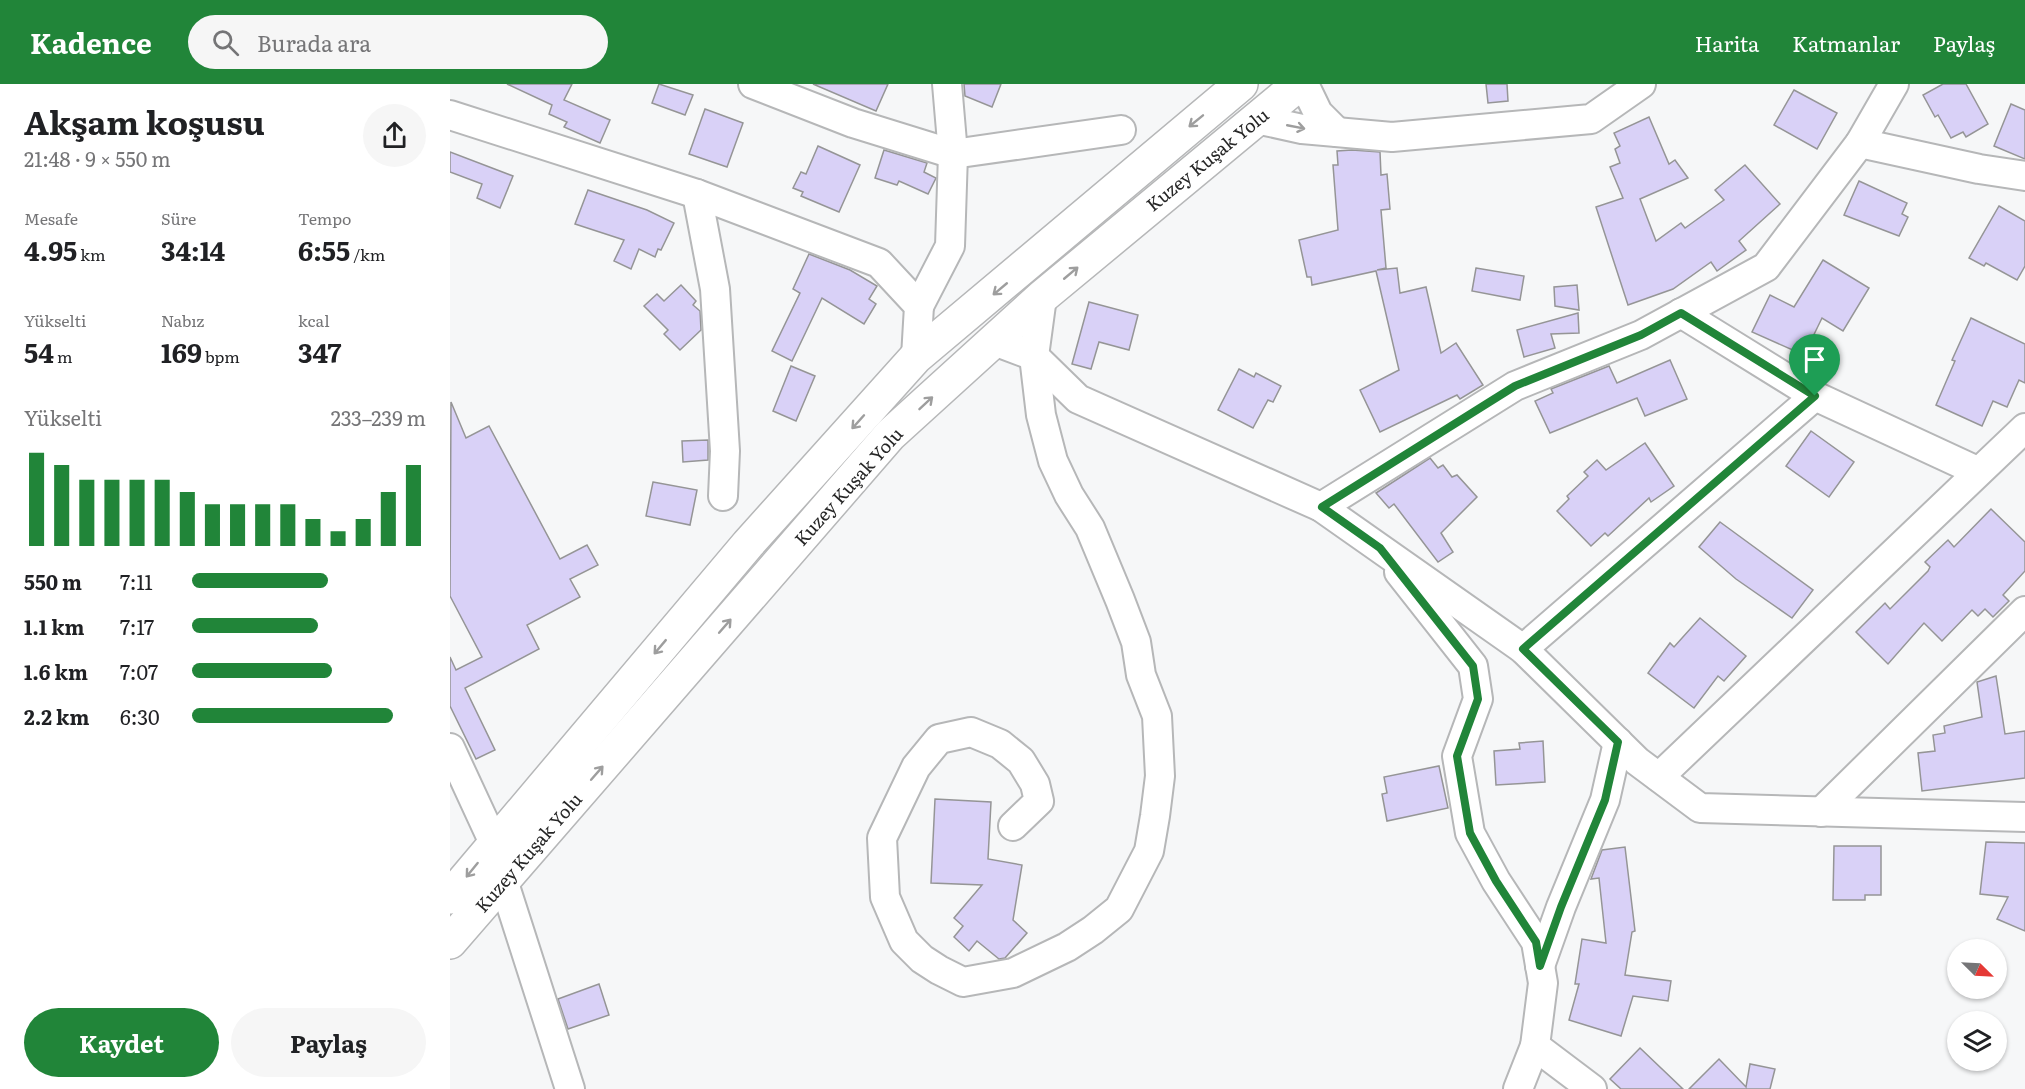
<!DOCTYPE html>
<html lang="tr">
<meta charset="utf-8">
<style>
body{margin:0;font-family:Literata,serif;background:#f6f6f6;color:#202124;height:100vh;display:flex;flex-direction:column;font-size:22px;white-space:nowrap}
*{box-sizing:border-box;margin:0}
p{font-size:20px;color:#757577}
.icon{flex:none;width:33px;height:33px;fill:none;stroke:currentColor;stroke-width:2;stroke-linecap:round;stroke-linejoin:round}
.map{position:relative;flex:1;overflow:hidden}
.sheet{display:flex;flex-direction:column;background:#fff;width:450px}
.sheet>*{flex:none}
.needle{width:39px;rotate:114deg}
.tools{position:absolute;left:1497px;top:855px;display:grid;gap:12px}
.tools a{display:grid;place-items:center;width:60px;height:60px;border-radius:50%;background:#fff;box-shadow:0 2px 4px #0004;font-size:30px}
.pin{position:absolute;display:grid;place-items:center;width:51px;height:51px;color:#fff;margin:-62px -26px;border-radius:50% 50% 50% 0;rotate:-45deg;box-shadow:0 0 6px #0007}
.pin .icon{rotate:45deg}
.round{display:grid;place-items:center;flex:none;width:63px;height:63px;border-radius:32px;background:#f6f6f6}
.overview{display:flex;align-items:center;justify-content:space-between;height:102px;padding:0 24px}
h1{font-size:33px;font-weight:700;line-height:45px}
.figures{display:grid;grid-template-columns:repeat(3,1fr);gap:9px;height:102px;padding:6px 24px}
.figures div{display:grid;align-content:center}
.figures b{font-size:26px;font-weight:700}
.figures small{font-size:16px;font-weight:400}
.figures p{font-size:16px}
.chart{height:168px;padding:12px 24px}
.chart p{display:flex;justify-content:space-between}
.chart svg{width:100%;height:108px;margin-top:6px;stroke:#218539;stroke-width:6}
.primary-button{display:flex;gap:12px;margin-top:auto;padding:12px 24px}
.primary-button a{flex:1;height:69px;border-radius:36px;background:#218539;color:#fff;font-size:24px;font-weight:700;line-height:69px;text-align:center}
.primary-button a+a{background:#f6f6f6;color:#202124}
ul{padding:0 24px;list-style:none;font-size:20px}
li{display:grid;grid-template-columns:96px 72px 1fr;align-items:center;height:45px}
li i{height:15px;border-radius:8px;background:#218539}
header{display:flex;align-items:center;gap:36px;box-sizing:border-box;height:84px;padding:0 30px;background:#218539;color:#fff}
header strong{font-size:28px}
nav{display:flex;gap:33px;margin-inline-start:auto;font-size:21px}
.search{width:420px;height:54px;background:#f6f6f6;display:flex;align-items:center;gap:15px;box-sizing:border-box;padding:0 21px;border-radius:33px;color:#757577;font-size:22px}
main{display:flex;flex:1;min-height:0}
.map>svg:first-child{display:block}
</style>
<header>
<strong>Kadence</strong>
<div class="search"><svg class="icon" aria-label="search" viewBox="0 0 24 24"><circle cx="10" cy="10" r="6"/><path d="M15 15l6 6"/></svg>Burada ara</div>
<nav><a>Harita</a><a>Katmanlar</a><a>Paylaş</a></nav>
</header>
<main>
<section class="sheet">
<div class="overview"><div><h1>Akşam koşusu</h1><p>21:48 · 9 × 550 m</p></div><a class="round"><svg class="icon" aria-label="share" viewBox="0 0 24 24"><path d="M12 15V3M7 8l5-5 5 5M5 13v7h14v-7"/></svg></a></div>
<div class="figures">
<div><p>Mesafe</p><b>4.95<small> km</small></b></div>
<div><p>Süre</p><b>34:14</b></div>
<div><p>Tempo</p><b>6:55<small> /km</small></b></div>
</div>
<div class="figures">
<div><p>Yükselti</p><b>54<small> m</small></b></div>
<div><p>Nabız</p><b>169<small> bpm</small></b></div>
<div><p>kcal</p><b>347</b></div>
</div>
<div class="chart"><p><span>Yükselti</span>233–239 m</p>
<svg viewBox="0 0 160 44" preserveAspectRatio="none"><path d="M5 44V6M15 44V11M25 44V17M35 44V17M45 44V17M55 44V17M65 44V22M75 44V27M85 44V27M95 44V27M105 44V27M115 44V33M125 44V38M135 44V33M145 44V22M155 44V11"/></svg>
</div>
<ul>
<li><b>550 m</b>7:11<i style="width:58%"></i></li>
<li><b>1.1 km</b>7:17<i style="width:54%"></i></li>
<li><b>1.6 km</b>7:07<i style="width:60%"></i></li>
<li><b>2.2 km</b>6:30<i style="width:86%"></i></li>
</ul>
<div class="primary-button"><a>Kaydet</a><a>Paylaş</a></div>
</section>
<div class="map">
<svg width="1575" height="1005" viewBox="0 0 1575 1005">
<rect width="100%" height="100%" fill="#f6f7f8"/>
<g fill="#d9d1f7" stroke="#959596" stroke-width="1.5">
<path d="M 57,0 L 122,0 L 114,16 L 160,36 L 150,59 L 114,43 L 117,38 L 99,30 L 102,21 Z"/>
<path d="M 209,0 L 243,11 L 235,31 L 202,19 Z"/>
<path d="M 363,0 L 438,0 L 426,27 Z"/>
<path d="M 514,0 L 551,0 L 542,23 L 515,12 Z"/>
<path d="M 1036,0 L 1057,0 L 1058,17 L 1038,19 Z"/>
<path d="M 1493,0 L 1516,0 L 1538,40 L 1516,53 L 1513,48 L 1501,54 L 1488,31 L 1485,33 L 1473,11 Z"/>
<path d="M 1344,6 L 1387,29 L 1367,65 L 1324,41 Z"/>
<path d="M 1561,20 L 1575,26 L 1575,75 L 1544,62 Z"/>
<path d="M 255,25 L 293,39 L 277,83 L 239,70 Z"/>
<path d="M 1199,33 L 1219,80 L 1225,76 L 1238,94 L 1190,115 L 1206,157 L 1231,139 L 1235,144 L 1274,116 L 1265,106 L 1295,81 L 1330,120 L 1289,157 L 1296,166 L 1267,187 L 1261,178 L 1223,205 L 1178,221 L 1146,123 L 1173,114 L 1160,83 L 1170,79 L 1165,65 L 1170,62 L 1164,49 Z"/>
<path d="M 368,62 L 410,81 L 389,128 L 351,112 L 353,108 L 343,104 L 351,88 L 356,90 Z"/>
<path d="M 434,66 L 477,79 L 474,88 L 486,94 L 478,110 L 449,97 L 447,101 L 425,94 Z"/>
<path d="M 902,66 L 930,68 L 931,91 L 937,90 L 940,125 L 931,126 L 936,184 L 927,186 L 947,184 L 950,209 L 976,203 L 991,269 L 1006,259 L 1033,301 L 1010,315 L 1007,311 L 930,348 L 910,306 L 949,286 L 926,187 L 862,201 L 861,193 L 857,193 L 849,156 L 888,146 L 883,81 L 888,81 L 887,67 Z"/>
<path d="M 0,68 L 63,92 L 50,124 L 27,114 L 32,100 L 0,88 Z"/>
<path d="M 1409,97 L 1457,119 L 1452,130 L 1458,133 L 1449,152 L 1394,131 Z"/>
<path d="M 138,106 L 197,126 L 224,139 L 211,166 L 208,165 L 205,173 L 189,165 L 181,185 L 164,177 L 174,156 L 125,140 Z"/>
<path d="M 1549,122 L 1575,137 L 1575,182 L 1567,196 L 1536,179 L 1534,182 L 1519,174 Z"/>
<path d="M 359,170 L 400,186 L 427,202 L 419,215 L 426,220 L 414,240 L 372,214 L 342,277 L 322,267 L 350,209 L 343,205 Z"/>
<path d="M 1373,176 L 1419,204 L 1393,247 L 1372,234 L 1354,271 L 1302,248 L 1320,211 L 1344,223 Z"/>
<path d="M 1026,184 L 1074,192 L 1070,216 L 1022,207 Z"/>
<path d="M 231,201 L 246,217 L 243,221 L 250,227 L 251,246 L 230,266 L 214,250 L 218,246 L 194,222 L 207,210 L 214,217 Z"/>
<path d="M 1127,201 L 1129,226 L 1105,222 L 1104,203 Z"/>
<path d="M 639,218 L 688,231 L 679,266 L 649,258 L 641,285 L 622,280 Z"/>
<path d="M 1128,229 L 1129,249 L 1101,250 L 1105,264 L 1074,273 L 1067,246 Z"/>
<path d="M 1521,234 L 1575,260 L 1575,299 L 1569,296 L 1557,323 L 1543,317 L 1532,342 L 1486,321 L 1505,277 L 1502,276 Z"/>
<path d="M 1220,276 L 1237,315 L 1195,332 L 1187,314 L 1100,349 L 1085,317 L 1103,309 L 1101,305 L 1159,282 L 1167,299 Z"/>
<path d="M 341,282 L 365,292 L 346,337 L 323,327 Z"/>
<path d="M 789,285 L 804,293 L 806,289 L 831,302 L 823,318 L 818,316 L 803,344 L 768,326 Z"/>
<path d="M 1,318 L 16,354 L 39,342 L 110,475 L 137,461 L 148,481 L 120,495 L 130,513 L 77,541 L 89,565 L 15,604 L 45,666 L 26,675 L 0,622 L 0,573 L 6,586 L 32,573 L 0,512 Z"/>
<path d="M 1361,347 L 1404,378 L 1379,413 L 1336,382 Z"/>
<path d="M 258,356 L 258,376 L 233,378 L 232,357 Z"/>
<path d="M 1195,359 L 1224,402 L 1201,418 L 1199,414 L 1158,452 L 1155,449 L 1141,462 L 1107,427 L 1119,415 L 1117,412 L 1138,392 L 1134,388 L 1147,376 L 1156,386 Z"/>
<path d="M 980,374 L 988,384 L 993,381 L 1002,393 L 1007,391 L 1027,413 L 991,449 L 1003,468 L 988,478 L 944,420 L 939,424 L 926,409 Z"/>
<path d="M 203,398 L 247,406 L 240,441 L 196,432 Z"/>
<path d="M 1541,425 L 1575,458 L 1575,487 L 1553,511 L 1559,517 L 1543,533 L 1535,525 L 1528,532 L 1522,526 L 1492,557 L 1474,539 L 1438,580 L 1406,548 L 1435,519 L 1440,525 L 1478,487 L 1480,483 L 1475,478 L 1498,456 L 1504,463 Z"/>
<path d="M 1270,438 L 1363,506 L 1342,534 L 1286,495 L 1249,463 Z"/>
<path d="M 1250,534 L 1296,572 L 1274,597 L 1268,592 L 1244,624 L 1198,589 L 1220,559 L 1224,563 Z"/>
<path d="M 1546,592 L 1555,650 L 1575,647 L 1575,694 L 1472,707 L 1468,669 L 1485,667 L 1483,651 L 1495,649 L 1494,642 L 1532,633 L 1527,598 Z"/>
<path d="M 1093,657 L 1095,698 L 1046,701 L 1044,667 L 1070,665 L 1069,659 Z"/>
<path d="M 989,682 L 998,724 L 937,737 L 932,710 L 937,709 L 934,693 Z"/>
<path d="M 485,715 L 541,718 L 538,775 L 572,781 L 563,836 L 577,849 L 555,874 L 549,875 L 527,857 L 519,867 L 504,853 L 513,842 L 504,834 L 532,801 L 481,799 Z"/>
<path d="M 1536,758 L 1575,759 L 1575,847 L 1547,835 L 1558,813 L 1530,810 Z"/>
<path d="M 1384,762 L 1431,762 L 1431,811 L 1415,811 L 1415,816 L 1383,816 Z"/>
<path d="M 1175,763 L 1185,847 L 1182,848 L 1175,891 L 1221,897 L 1218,917 L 1183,912 L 1171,952 L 1119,936 L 1129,900 L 1125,900 L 1132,855 L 1156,859 L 1149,794 L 1141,795 L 1152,766 Z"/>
<path d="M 149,900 L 159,931 L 118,945 L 108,915 Z"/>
<path d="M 1190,964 L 1233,1005 L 1171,1005 L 1160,995 Z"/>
<path d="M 1269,975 L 1296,1003 L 1300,980 L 1325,985 L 1320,1005 L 1239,1005 Z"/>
</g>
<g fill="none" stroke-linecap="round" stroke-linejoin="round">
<g stroke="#b6b7b8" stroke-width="32">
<g id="minor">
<path d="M 303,0 L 403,39 L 503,70 L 671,46"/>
<path d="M 854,0 L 868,29 L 887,48"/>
<path d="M 0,31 L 247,110 L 429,179 L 469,222 L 466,273"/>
<path d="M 806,35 L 852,45 L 942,53 L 1141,35 L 1191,0"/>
<path d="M 1410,59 L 1529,85 L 1575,92"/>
<path d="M 247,110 L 265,205 L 275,367 L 273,412"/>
<path d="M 469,222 L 500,162 L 503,70 L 497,0"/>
<path d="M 1231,229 L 1365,312 L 1527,387"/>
<path d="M 544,257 L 584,272 L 628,315 L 871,423 L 1073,565 L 1187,677 L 1250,724 L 1575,733"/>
<path d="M 871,423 L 1065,302 L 1191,251 L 1316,183 L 1410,59 L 1444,0"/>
<path d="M 949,488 L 1023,582 L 1028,615 L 1007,672 L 1020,749 L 1046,797 L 1086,858 L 1093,899 L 1085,962 L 1142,1005"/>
<path d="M 1073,565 L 1365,312"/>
<path d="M 0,664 L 44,759"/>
<path d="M 1209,693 L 1575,344"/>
<path d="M 1371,728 L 1575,527"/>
<path d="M 563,742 L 589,717 L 585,700 L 571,677 L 550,660 L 521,648 L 489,655 L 466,683 L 432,754 L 435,813 L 454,857 L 472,875 L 489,886 L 513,898 L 563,889 L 617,863 L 643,846 L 669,825 L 699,767 L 705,732 L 710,692 L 707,632 L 691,591 L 686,558 L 670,516 L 640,444 L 619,411 L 603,377 L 591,331 L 584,272 L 592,213"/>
<path d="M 53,796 L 120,1005"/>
<path d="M 1090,882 L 1111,823 L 1155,716 L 1168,658"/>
<path d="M 1068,1005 L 1085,962"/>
</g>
</g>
<g stroke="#b6b7b8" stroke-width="36">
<g id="major">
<path d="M 0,813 L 298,460 L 466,273 L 791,0"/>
<path d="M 0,858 L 440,351 L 592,213 L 849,0"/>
</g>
</g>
<use href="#minor" stroke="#fff" stroke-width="28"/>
<use href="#major" stroke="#fff" stroke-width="33"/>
</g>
<defs><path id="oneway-shaft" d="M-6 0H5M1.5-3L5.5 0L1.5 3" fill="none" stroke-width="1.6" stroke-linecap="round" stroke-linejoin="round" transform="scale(1.5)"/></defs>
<g stroke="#9e9e9e">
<use href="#oneway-shaft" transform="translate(746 37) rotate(141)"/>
<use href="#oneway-shaft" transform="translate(846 43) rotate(11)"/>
<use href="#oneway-shaft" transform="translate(621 189) rotate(-40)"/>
<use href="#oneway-shaft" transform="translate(550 205) rotate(140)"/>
<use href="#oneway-shaft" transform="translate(476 319) rotate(-43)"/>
<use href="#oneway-shaft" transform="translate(408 338) rotate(132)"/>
<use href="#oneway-shaft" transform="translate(275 542) rotate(-49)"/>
<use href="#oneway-shaft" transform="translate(210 563) rotate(130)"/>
<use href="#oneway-shaft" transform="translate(147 689) rotate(-49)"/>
<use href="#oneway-shaft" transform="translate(22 786) rotate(129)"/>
</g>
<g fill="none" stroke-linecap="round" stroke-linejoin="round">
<g stroke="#fff" stroke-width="12">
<path id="route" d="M 1231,229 L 1365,312 L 1073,565 L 1168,658 L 1155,716 L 1111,823 L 1090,882 L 1086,858 L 1046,797 L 1020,749 L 1007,672 L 1028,615 L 1023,582 L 930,464 L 872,423 L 1065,302 L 1191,251 Z"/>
</g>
<use href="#route" stroke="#218539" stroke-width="8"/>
</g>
<g text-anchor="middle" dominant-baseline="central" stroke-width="6" stroke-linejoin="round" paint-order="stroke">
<g font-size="18" fill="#272727" stroke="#fff">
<text transform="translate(757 75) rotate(-39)">Kuzey Kuşak Yolu</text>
<text transform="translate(398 402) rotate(-48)">Kuzey Kuşak Yolu</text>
<text transform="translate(78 768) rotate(-49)">Kuzey Kuşak Yolu</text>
</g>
</g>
</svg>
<div class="tools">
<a><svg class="needle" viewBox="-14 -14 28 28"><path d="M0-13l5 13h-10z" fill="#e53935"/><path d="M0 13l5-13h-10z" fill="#757577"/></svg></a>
<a><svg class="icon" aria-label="layers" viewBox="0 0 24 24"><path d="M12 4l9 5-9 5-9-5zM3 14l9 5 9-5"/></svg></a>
</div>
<div class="pin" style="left:1365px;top:312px;background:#1e9e55"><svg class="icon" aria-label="arrive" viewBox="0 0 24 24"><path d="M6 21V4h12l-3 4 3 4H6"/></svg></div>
</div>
</main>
